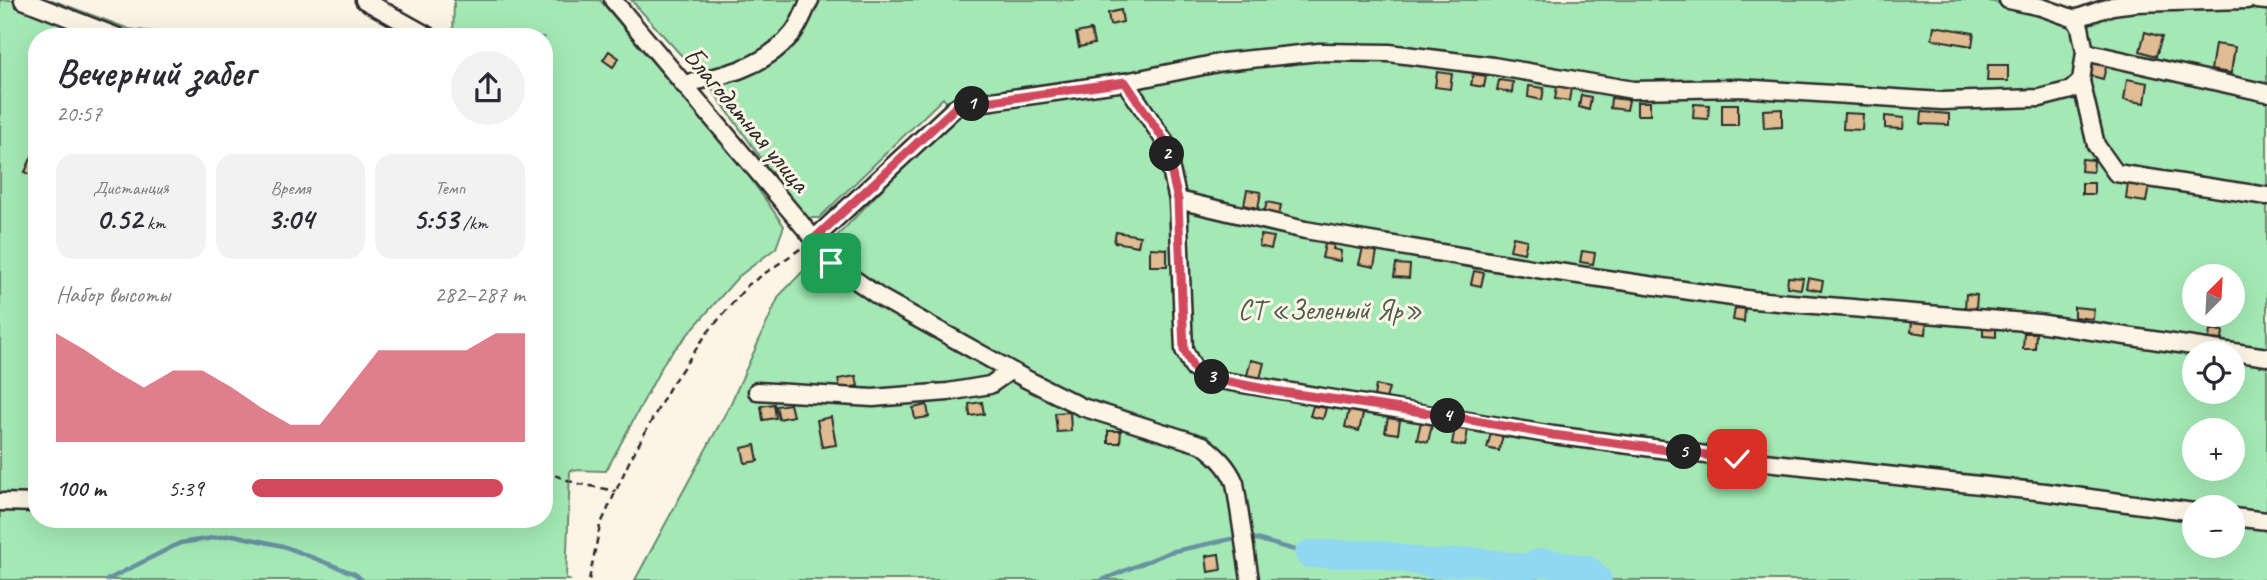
<!DOCTYPE html>
<html lang="ru">
<meta charset="utf-8">
<style>
body{margin:0;font-family:Caveat,sans-serif;background:#f2f2f3;color:#2b2b33;height:100vh;display:flex;flex-direction:column;font-size:26px;white-space:nowrap}
*{box-sizing:border-box;margin:0}
p{font-size:23px;color:#7c7c81}
.icon{flex:none;width:38px;height:38px;fill:none;stroke:currentColor;stroke-width:2;stroke-linecap:round;stroke-linejoin:round}
.map{position:relative;flex:1;overflow:hidden}
.side{position:absolute;left:28px;top:28px;width:525px;height:500px;display:flex;flex-direction:column;background:#fff;border-radius:28px;box-shadow:0 7px 28px #0002}
.side>*{flex:none}
.needle{width:46px;rotate:24deg}
.fabs{position:absolute;left:2182px;top:264px;display:grid;gap:14px}
.fabs a{display:grid;place-items:center;width:63px;height:63px;border-radius:50%;background:#fff;box-shadow:0 7px 28px #0002;font-size:35px}
.pin{position:absolute;display:grid;place-items:center;width:60px;height:60px;color:#fff;margin:-30px;border-radius:14px;box-shadow:0 4px 10px #0006}
.km{position:absolute;width:35px;height:35px;margin:-18px;border-radius:50%;background:#222;color:#fff;font-size:19px;line-height:35px;text-align:center}
.round{display:grid;place-items:center;flex:none;width:74px;height:74px;border-radius:37px;background:#f2f2f3}
.headline{display:flex;align-items:center;justify-content:space-between;height:119px;padding:0 28px}
h1{font-size:38px;font-weight:700;line-height:52px}
.metrics{display:grid;grid-template-columns:repeat(3,1fr);gap:10px;height:119px;padding:7px 28px}
.metrics div{display:grid;align-content:center;border-radius:18px;background:#f2f2f3;text-align:center}
.metrics b{font-size:30px;font-weight:700}
.metrics small{font-size:19px;font-weight:400}
.metrics p{font-size:19px}
.chart{height:196px;padding:14px 28px}
.chart p{display:flex;justify-content:space-between}
.chart svg{width:100%;height:126px;margin-top:7px;fill:#d1495b;opacity:.7}
ul{padding:0 28px;list-style:none;font-size:23px}
li{display:grid;grid-template-columns:112px 84px 1fr;align-items:center;height:52px}
li i{height:18px;border-radius:9px;background:#d1495b}
.map>svg:first-child{display:block}
</style>
<div class="map">
<svg width="2267" height="580" viewBox="0 0 2267 580">
<rect width="100%" height="100%" fill="#fcf5e5"/>
<filter id="ink" filterUnits="userSpaceOnUse"><feTurbulence type="fractalNoise" baseFrequency=".0143" numOctaves="2"/><feDisplacementMap in="SourceGraphic" scale="14" xChannelSelector="R" yChannelSelector="G"/><feConvolveMatrix kernelMatrix="1 2 1 2 8 2 1 2 1" color-interpolation-filters="sRGB"/></filter>
<g filter="url(#ink)">
<g fill="#a4e9b5" stroke="#688a70" stroke-width="2" fill-rule="evenodd">
<path d="M 0,0 L 52,0 L 129,29 L 198,37 L 37,37 L 37,520 L 544,520 L 544,37 L 453,37 L 454,0 L 600,0 L 748,175 L 784,226 L 776,248 L 738,277 L 666,359 L 606,471 L 570,470 L 566,578 L 569,580 L 0,580 Z"/>
<path d="M 631,0 L 1985,0 L 2067,20 L 2136,0 L 2267,0 L 2267,580 L 635,580 L 730,405 L 779,296 L 955,114 L 943,98 L 819,218 L 804,218 L 710,87 ZM 2194,276 L 2233,276 L 2233,315 L 2194,315 ZM 2194,354 L 2233,354 L 2233,392 L 2194,392 ZM 2194,430 L 2233,430 L 2233,469 L 2194,469 ZM 2194,508 L 2233,508 L 2233,546 L 2194,546 Z"/>
</g>
<g fill="none" stroke-linecap="round" stroke-linejoin="round">
<g stroke="#6892a2" stroke-width="4.5">
<path d="M 1249,537 L 1309,554"/>
<path d="M 107,580 L 180,543 L 233,535 L 283,546 L 355,574 L 362,580"/>
<path d="M 1102,580 L 1170,552 L 1231,539"/>
</g>
<path stroke="#90d7f2" stroke-width="28" d="M 1309,554 L 1378,554 L 1433,564 L 1474,561 L 1525,568 L 1543,562 L 1588,570 L 1598,580"/>
</g>
<g fill="#e0bc92" stroke="#2b2b2b" stroke-width="2">
<path d="M 1121,10 L 1123,22 L 1110,25 L 1108,13 Z"/>
<path d="M 1934,26 L 1974,33 L 1972,46 L 1932,39 Z"/>
<path d="M 1091,30 L 1094,44 L 1079,47 L 1076,33 Z"/>
<path d="M 2145,32 L 2162,37 L 2156,56 L 2140,51 Z"/>
<path d="M 2215,44 L 2235,47 L 2231,73 L 2211,70 Z"/>
<path d="M 609,51 L 619,58 L 613,67 L 603,60 Z"/>
<path d="M 2092,60 L 2107,64 L 2103,79 L 2088,75 Z"/>
<path d="M 1988,65 L 2008,65 L 2008,81 L 1987,81 Z"/>
<path d="M 1437,72 L 1452,74 L 1450,89 L 1435,87 Z"/>
<path d="M 1473,74 L 1486,76 L 1484,87 L 1471,85 Z"/>
<path d="M 2127,79 L 2148,83 L 2145,103 L 2124,100 Z"/>
<path d="M 1499,80 L 1513,82 L 1512,93 L 1497,90 Z"/>
<path d="M 1529,86 L 1544,88 L 1542,100 L 1528,97 Z"/>
<path d="M 1557,86 L 1571,88 L 1569,101 L 1555,99 Z"/>
<path d="M 1581,95 L 1591,97 L 1589,110 L 1579,107 Z"/>
<path d="M 1611,98 L 1629,100 L 1627,110 L 1610,108 Z"/>
<rect x="1637" y="102" width="13" height="13"/>
<path d="M 1694,104 L 1709,105 L 1708,119 L 1693,118 Z"/>
<rect x="1722" y="104" width="16" height="21"/>
<path d="M 1782,109 L 1782,127 L 1764,128 L 1763,110 Z"/>
<path d="M 1922,112 L 1949,114 L 1949,125 L 1921,124 Z"/>
<path d="M 1844,113 L 1863,114 L 1862,130 L 1843,129 Z"/>
<path d="M 1885,116 L 1904,118 L 1903,129 L 1885,128 Z"/>
<path d="M 33,154 L 37,155 L 37,162 L 31,175 L 25,172 Z"/>
<path d="M 2082,159 L 2094,160 L 2093,172 L 2081,171 Z"/>
<rect x="2082" y="183" width="12" height="11"/>
<path d="M 2128,183 L 2149,186 L 2146,202 L 2126,199 Z"/>
<path d="M 1247,190 L 1261,192 L 1258,208 L 1244,205 Z"/>
<path d="M 1267,202 L 1281,205 L 1279,216 L 1264,213 Z"/>
<path d="M 1116,232 L 1140,236 L 1138,246 L 1114,242 Z"/>
<path d="M 1261,235 L 1274,237 L 1271,249 L 1259,246 Z"/>
<path d="M 1513,237 L 1527,240 L 1524,253 L 1510,250 Z"/>
<path d="M 846,243 L 856,249 L 849,263 L 839,258 Z"/>
<path d="M 1325,244 L 1334,245 L 1333,249 L 1341,251 L 1340,261 L 1322,258 Z"/>
<path d="M 1150,248 L 1167,249 L 1167,266 L 1150,266 Z"/>
<path d="M 1363,248 L 1377,251 L 1374,267 L 1359,264 Z"/>
<path d="M 1582,251 L 1595,253 L 1593,264 L 1580,262 Z"/>
<path d="M 1396,264 L 1410,265 L 1409,278 L 1394,277 Z"/>
<path d="M 1474,271 L 1484,273 L 1481,286 L 1471,284 Z"/>
<path d="M 1788,277 L 1803,278 L 1801,289 L 1787,287 Z"/>
<path d="M 1808,278 L 1823,281 L 1821,291 L 1806,288 Z"/>
<path d="M 1966,294 L 1977,295 L 1976,309 L 1965,308 Z"/>
<path d="M 2074,307 L 2094,309 L 2093,319 L 2074,317 Z"/>
<path d="M 1735,308 L 1745,309 L 1744,322 L 1733,320 Z"/>
<path d="M 1912,320 L 1927,321 L 1926,334 L 1911,332 Z"/>
<path d="M 1983,327 L 1996,328 L 1996,337 L 1983,336 Z"/>
<path d="M 2210,330 L 2223,331 L 2222,340 L 2209,339 Z"/>
<path d="M 2024,333 L 2036,333 L 2035,349 L 2023,349 Z"/>
<path d="M 1251,360 L 1264,363 L 1259,382 L 1246,379 Z"/>
<path d="M 856,376 L 858,386 L 840,389 L 838,379 Z"/>
<path d="M 1376,385 L 1389,388 L 1386,399 L 1374,396 Z"/>
<path d="M 982,402 L 984,414 L 970,416 L 969,404 Z"/>
<path d="M 774,404 L 776,418 L 763,420 L 761,406 Z"/>
<path d="M 790,404 L 793,416 L 779,419 L 776,406 Z"/>
<path d="M 927,405 L 929,417 L 915,419 L 913,408 Z"/>
<path d="M 1313,406 L 1326,408 L 1323,419 L 1310,416 Z"/>
<path d="M 1349,410 L 1363,414 L 1359,431 L 1345,427 Z"/>
<path d="M 1070,412 L 1071,431 L 1057,432 L 1055,413 Z"/>
<path d="M 831,417 L 836,445 L 822,447 L 817,420 Z"/>
<path d="M 1388,418 L 1400,420 L 1398,434 L 1385,432 Z"/>
<path d="M 1421,422 L 1432,425 L 1428,442 L 1417,439 Z"/>
<path d="M 1455,427 L 1468,430 L 1465,446 L 1452,444 Z"/>
<path d="M 1108,431 L 1121,431 L 1120,443 L 1108,443 Z"/>
<path d="M 1491,433 L 1503,435 L 1499,451 L 1487,448 Z"/>
<path d="M 755,445 L 758,461 L 745,463 L 742,448 Z"/>
<path d="M 1219,554 L 1221,570 L 1208,572 L 1206,556 Z"/>
</g>
<g fill="none" stroke-linecap="round" stroke-linejoin="round">
<g stroke="#2b2b2b" stroke-width="21">
<g id="minor">
<path d="M 23,0 L 118,37"/>
<path d="M 364,0 L 430,37"/>
<path d="M 613,0 L 814,239 L 831,263 L 881,298 L 1026,379 L 1082,407 L 1203,445 C 1217,456 1228,466 1235,483 L 1250,580"/>
<path d="M 2256,0 L 2267,1"/>
<path d="M 2075,19 L 2112,6 L 2135,3 L 2247,0"/>
<path d="M 2085,52 L 2267,93"/>
<path d="M 2081,81 L 2096,145 L 2116,173 L 2267,196"/>
<path d="M 1125,82 L 1164,140 L 1178,200 L 1184,350 L 1194,369 L 1219,380 L 1553,435 L 1737,459 L 2045,492 L 2194,512"/>
<path d="M 683,84 C 723,76 764,68 792,34 C 800,25 804,11 810,0"/>
<path d="M 1178,200 L 1305,230 L 1537,269 L 1753,300 L 2038,323 L 2267,357"/>
<path d="M 814,239 L 957,106 L 1125,82 L 1223,62 L 1319,52 L 1389,53 L 1493,66 L 1633,90 L 1739,88 L 1942,101 L 2040,98 L 2071,90 L 2081,81 L 2085,52 L 2080,27 L 2075,19 L 2041,7 L 2008,0"/>
<path d="M 757,391 L 873,398 L 948,392 L 990,385 L 1010,371"/>
<path d="M 0,502 L 37,503"/>
<path d="M 2233,517 L 2267,521"/>
</g>
</g>
<g stroke="#2b2b2b" stroke-width="2.5" stroke-dasharray="7 5" stroke-linecap="butt">
<path d="M 544,471 L 575,483 L 616,491"/>
<path d="M 589,580 L 600,526 L 629,462 L 671,385 L 708,332 L 748,285 L 803,247"/>
</g>
<use href="#minor" stroke="#fcf5e5" stroke-width="16"/>
</g>
</g>
<g fill="none" stroke-linecap="round" stroke-linejoin="round" filter="url(#ink)">
<g stroke="#fff" stroke-width="14">
<path id="route" d="M 831,263 L 814,239 L 957,106 L 1125,82 L 1164,140 L 1178,200 L 1184,350 L 1194,369 L 1219,380 L 1275,391 L 1443,415 L 1553,435 L 1737,459"/>
</g>
<use href="#route" stroke="#d1495b" stroke-width="9"/>
</g>
<g text-anchor="middle" dominant-baseline="central" stroke-width="6" stroke-linejoin="round" paint-order="stroke">
<g font-size="28" fill="#2b2b2b" stroke="#fcf5e5">
<text transform="translate(747 119) rotate(50)">Благодатная улица</text>
</g>
<g font-size="28" fill="#495a4e" stroke="#fcf5e5">
<text x="1330" y="309">СТ «Зеленый Яр»</text>
</g>
</g>
</svg>
<div class="fabs">
<a><svg class="needle" viewBox="-14 -14 28 28"><path d="M0-13l5 13h-10z" fill="#e53935"/><path d="M0 13l5-13h-10z" fill="#7c7c81"/></svg></a>
<a><svg class="icon" aria-label="locate" viewBox="0 0 24 24"><circle cx="12" cy="12" r="6"/><path d="M12 2v4M12 18v4M2 12h4M18 12h4"/></svg></a>
<a>+</a>
<a>−</a>
</div>
<div class="pin" style="left:831px;top:263px;background:#1e9e55"><svg class="icon" aria-label="arrive" viewBox="0 0 24 24"><path d="M6 21V4h12l-3 4 3 4H6"/></svg></div>
<div class="pin" style="left:1737px;top:459px;background:#d93025"><svg class="icon" aria-label="check" viewBox="0 0 24 24"><path d="M5 12l5 5 9-10"/></svg></div>
<b class="km" style="left:972px;top:104px">1</b>
<b class="km" style="left:1167px;top:154px">2</b>
<b class="km" style="left:1212px;top:377px">3</b>
<b class="km" style="left:1448px;top:416px">4</b>
<b class="km" style="left:1684px;top:452px">5</b>
<section class="side">
<div class="headline"><div><h1>Вечерний забег</h1><p>20:57</p></div><a class="round"><svg class="icon" aria-label="share" viewBox="0 0 24 24"><path d="M12 15V3M7 8l5-5 5 5M5 13v7h14v-7"/></svg></a></div>
<div class="metrics">
<div><p>Дистанция</p><b>0.52<small> km</small></b></div>
<div><p>Время</p><b>3:04</b></div>
<div><p>Темп</p><b>5:53<small> /km</small></b></div>
</div>
<div class="chart"><p><span>Набор высоты</span>282–287 m</p>
<svg viewBox="0 0 160 44" preserveAspectRatio="none"><path d="M0 44V6L10 12L20 19L30 25L40 19L50 19L60 25L70 32L80 38L90 38L100 25L110 12L120 12L130 12L140 12L150 6L160 6V44z"/></svg>
</div>
<ul>
<li><b>100 m</b>5:39<i style="width:92%"></i></li>
</ul>
</section>
</div>
